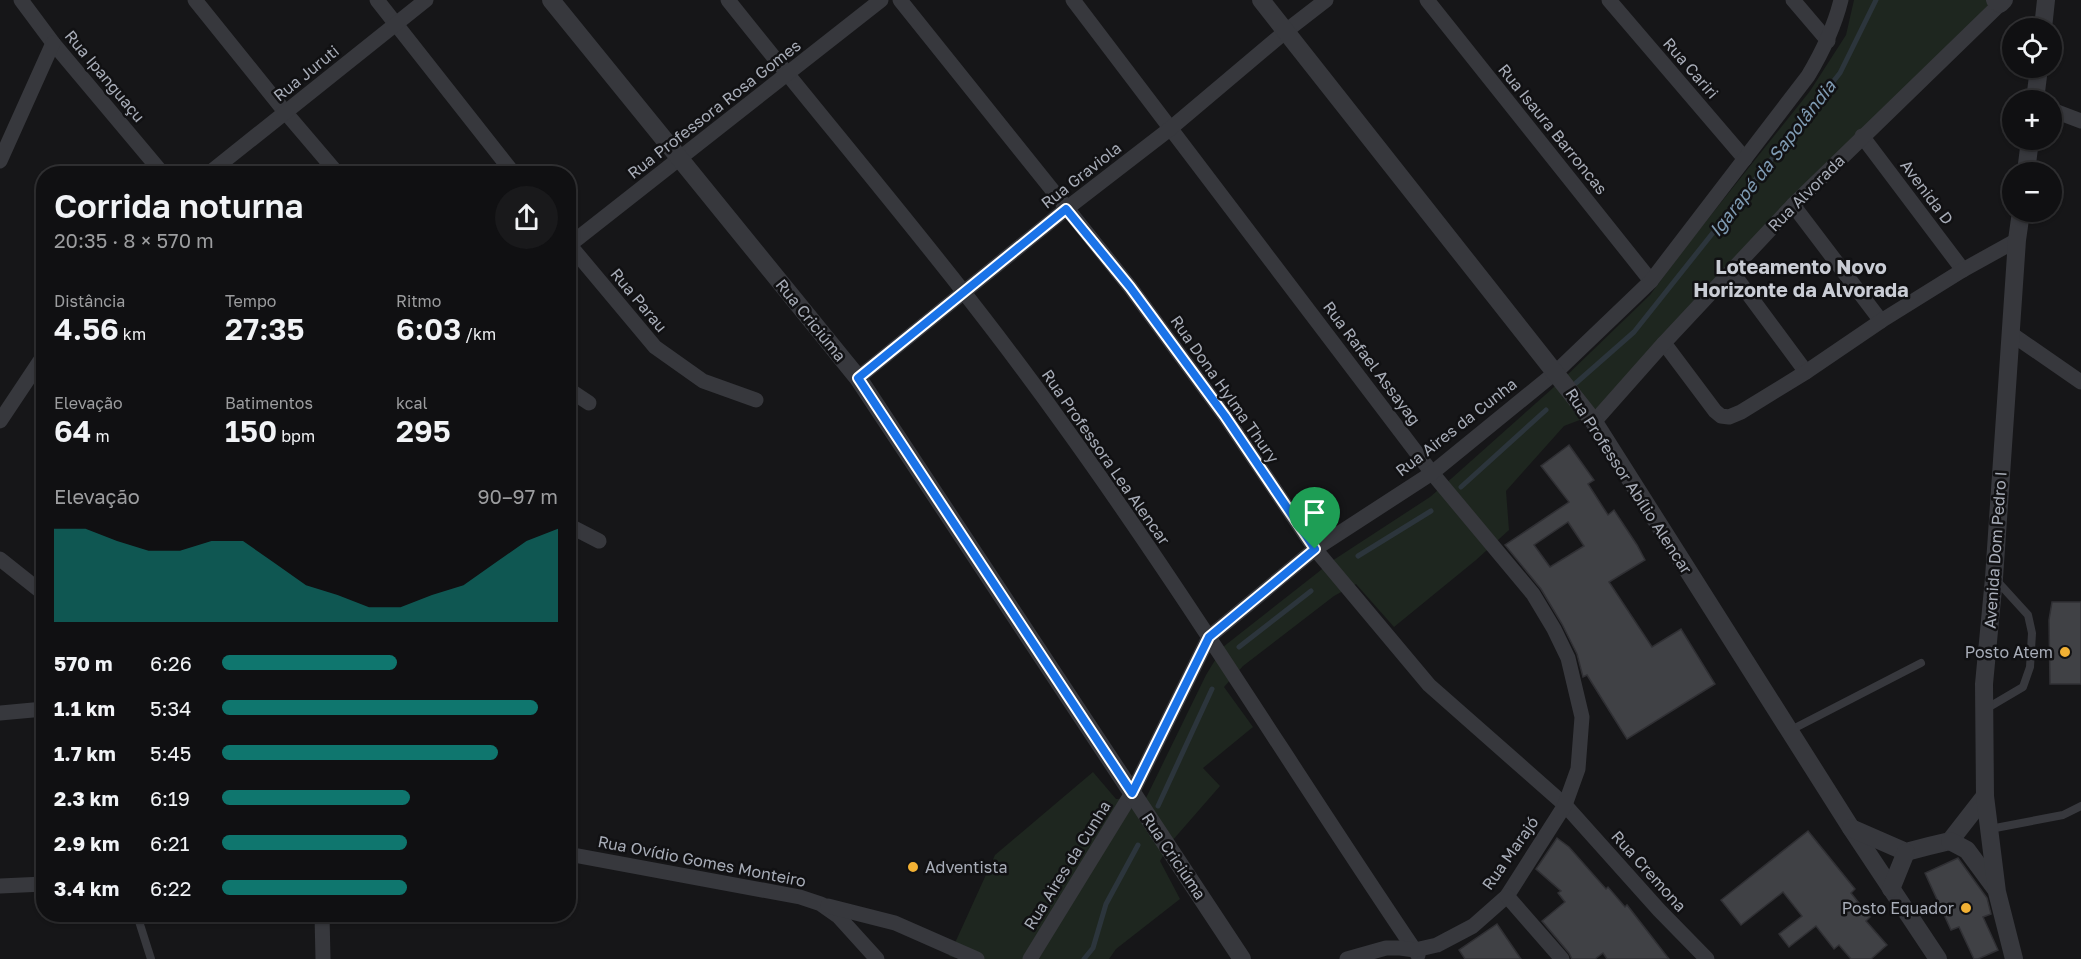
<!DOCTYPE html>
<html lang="pt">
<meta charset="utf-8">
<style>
body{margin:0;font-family:"Golos Text",sans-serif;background:#19191b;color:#f1f3f6;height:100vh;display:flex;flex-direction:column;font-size:22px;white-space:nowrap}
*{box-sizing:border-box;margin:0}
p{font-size:20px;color:#9c9d9f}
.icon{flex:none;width:33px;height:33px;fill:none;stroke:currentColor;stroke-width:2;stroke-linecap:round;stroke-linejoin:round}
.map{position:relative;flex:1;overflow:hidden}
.drawer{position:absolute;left:36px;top:166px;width:540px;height:756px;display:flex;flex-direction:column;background:#101012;border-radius:24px;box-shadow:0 2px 4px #0004,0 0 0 2px #303032}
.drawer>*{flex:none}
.fabs{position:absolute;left:2002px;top:18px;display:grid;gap:12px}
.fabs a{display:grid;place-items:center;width:60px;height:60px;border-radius:50%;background:#101012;box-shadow:0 2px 4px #0004,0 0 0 2px #303032;font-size:30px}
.pin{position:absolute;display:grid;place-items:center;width:51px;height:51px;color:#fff;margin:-62px -26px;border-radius:50% 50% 50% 0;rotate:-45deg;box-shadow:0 0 6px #0007}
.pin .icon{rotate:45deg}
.round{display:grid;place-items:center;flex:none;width:63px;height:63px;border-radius:32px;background:#19191b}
.summary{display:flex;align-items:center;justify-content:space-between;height:102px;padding:0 18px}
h1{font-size:33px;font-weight:600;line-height:45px}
.stats{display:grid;grid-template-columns:repeat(3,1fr);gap:9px;height:102px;padding:6px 18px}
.stats div{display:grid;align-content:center}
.stats b{font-size:30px;font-weight:600}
.stats small{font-size:16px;font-weight:400}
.stats p{font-size:16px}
.chart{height:168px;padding:12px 18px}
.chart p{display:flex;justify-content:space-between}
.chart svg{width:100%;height:108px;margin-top:6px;fill:#0f766e;opacity:.7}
ul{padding:0 18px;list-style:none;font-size:20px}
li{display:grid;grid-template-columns:96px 72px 1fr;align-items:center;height:45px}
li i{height:15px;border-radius:8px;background:#0f766e}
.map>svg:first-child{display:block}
</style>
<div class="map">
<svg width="2081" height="959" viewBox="0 0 2081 959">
<rect width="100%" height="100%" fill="#161618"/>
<path fill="#1e261f" d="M 1854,0 L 2003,0 L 1598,413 L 1564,426 L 1506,491 L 1509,530 L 1476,560 L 1394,627 L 1356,584 L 1334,596 L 1243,666 L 1224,687 L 1253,727 L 1203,768 L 1220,786 L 1172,841 L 1160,861 L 1180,899 L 1116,949 L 1109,959 L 960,959 L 949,956 L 995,855 L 1093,772 L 1116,799 L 1146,798 L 1206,675 L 1223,647 L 1335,559 L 1430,497 L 1452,478 L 1563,379 L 1650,295 L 1687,245 L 1810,91 L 1846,35 Z"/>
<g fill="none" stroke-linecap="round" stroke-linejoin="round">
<g stroke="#2c353c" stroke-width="5">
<path d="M 1576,383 L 1634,332 L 1840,73 L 1876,0"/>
<path d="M 1461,487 L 1546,410"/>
<path d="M 1358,556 L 1431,511"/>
<path d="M 1239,647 L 1311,591"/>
<path d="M 1158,806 L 1212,689"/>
<path d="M 1084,959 L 1093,948 L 1106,904 L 1138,845"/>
</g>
</g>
<g fill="#404145" stroke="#303034" stroke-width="1.5" fill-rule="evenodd">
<path d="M 1569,445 L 1594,480 L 1588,484 L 1608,515 L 1614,510 L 1637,545 L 1645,560 L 1609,582 L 1652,647 L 1681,629 L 1715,684 L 1627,739 L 1587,675 L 1583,677 L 1577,654 L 1562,624 L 1541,589 L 1505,545 L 1569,502 L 1541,466 ZM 1568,522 L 1584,546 L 1550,567 L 1534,545 Z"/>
<path d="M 2052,602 L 2081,602 L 2081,684 L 2050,684 L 2049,620 Z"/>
<path d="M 1808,831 L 1855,889 L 1851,893 L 1870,917 L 1866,921 L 1887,945 L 1871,959 L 1851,959 L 1839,945 L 1834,949 L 1816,926 L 1789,947 L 1779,934 L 1802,916 L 1783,892 L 1741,925 L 1721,900 Z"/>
<path d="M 1557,838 L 1569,847 L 1606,889 L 1608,887 L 1625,907 L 1627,905 L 1669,959 L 1607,959 L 1603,953 L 1595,959 L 1572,959 L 1569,953 L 1542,921 L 1565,902 L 1558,893 L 1561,891 L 1536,869 Z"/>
<path d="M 1958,858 L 1987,898 L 1991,914 L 1983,917 L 1998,950 L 1978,959 L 1974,959 L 1959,927 L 1951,930 L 1925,873 Z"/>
<path d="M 1497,924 L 1521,959 L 1465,959 L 1459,950 Z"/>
</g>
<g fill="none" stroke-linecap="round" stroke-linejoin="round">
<g stroke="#37383d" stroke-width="8">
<path d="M 1984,710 L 2023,687 L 2030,667 L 2032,633 L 2028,615 L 1997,581"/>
<path d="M 1791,730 L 1921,663"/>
<path d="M 1990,829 L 2063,815 L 2081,806"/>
<path d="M 137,915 L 151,959"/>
</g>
<g stroke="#37383d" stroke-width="15">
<path d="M 21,0 L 53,43 L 163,174"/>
<path d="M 195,0 L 286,113 L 338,174"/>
<path d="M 377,0 L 514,174"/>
<path d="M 728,0 C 839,140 958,277 1062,423 C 1187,596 1298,778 1418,955"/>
<path d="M 900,0 L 1130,287 L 1225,416 L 1315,549 L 1429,685 L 1565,805 L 1659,910 L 1707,959"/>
<path d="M 1073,0 L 1432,473 L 1533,594 L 1554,629 L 1568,658 L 1582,717 L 1578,769 L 1565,805 L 1507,896 L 1473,926 L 1437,945 L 1415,950 L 1400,948 L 1386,948 L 1347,959"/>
<path d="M 1427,0 L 1651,281"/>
<path d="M 1609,0 L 1745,159"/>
<path d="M 1793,0 L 1828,41"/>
<path d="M 2052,110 L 2081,121"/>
<path d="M 1862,136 L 1963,270"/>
<path d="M 0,161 L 53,43"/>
<path d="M 208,174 L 426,0"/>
<path d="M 1793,205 L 1881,321"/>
<path d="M 568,243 L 655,347 L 703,381 L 756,400"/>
<path d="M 568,246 L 881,0"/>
<path d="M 1732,272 L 1806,372"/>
<path d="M 2010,333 L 2081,382"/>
<path d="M 1664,343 L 1715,411 L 1721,416 L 1729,417 L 1741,412 L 1806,372 L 1881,321 L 1963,270 L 2017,240"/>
<path d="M 858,378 L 1066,209 L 1171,128 L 1286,31 L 1326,0"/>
<path d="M 568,389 L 589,403"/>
<path d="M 0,421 L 44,355"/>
<path d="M 1594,422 L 1664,343 L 1793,205 L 2000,4"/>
<path d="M 568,525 L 599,541"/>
<path d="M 0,559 L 44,594"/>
<path d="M 0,713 L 44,709"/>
<path d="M 568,854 L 800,897 L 821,904 L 838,916 L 877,959"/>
<path d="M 0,886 L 44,884"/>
<path d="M 1507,896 L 1562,959"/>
<path d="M 828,906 L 895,923 L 977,959"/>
<path d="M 322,915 L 323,959"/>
<path d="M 1030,959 L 1132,793 L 1209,637 L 1315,549 L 1432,473 L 1556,372 L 1651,281 L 1808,76 C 1823,51 1834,28 1841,0"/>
</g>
<g stroke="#37383d" stroke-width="18">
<path d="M 551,0 L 858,378 L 1242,959"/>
<path d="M 1261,0 L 1594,422 L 1851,828 L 1938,959"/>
<path d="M 1995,0 L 2000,4 L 2004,0"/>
<path d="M 2043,28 L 2046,0"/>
<path d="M 2035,100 L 2039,68"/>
<path d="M 2026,172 L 2030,140"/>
<path d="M 1851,828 L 1906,852 L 1929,846 L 1950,841 L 1985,796"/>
<path d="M 1950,841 L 1967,850 L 1995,888"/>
<path d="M 1891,889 L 1906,852"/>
<path d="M 2014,959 L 1997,892 L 1985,796 L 1984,684 L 1994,578 L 2017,240 L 2021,212"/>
</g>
</g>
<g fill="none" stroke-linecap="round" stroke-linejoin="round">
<g stroke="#fff" stroke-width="12">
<path id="route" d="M 1066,209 L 1130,287 L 1225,416 L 1315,549 L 1209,637 L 1132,793 L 858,378 Z"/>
</g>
<use href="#route" stroke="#1a73e8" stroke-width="8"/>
</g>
<g fill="#f2b134" stroke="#111113" stroke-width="2">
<circle cx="2065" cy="652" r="6"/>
<circle cx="913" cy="867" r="6"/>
<circle cx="1966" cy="908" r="6"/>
</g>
<g text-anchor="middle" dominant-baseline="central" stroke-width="5" stroke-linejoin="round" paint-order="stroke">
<g font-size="16" fill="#a8adb8" stroke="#111113">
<text transform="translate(1691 68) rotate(49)">Rua Cariri</text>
<text transform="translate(306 73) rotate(-39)">Rua Juruti</text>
<text transform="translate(105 76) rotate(50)">Rua Ipanguaçu</text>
<text transform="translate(714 109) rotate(-38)">Rua Professora Rosa Gomes</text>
<text transform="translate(1553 129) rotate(51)">Rua Isaura Barroncas</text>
<text transform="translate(1081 175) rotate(-38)">Rua Graviola</text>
<text transform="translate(1927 192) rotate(53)">Avenida D</text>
<text transform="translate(1806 193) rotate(-45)">Rua Alvorada</text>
<text transform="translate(639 300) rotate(50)">Rua Parau</text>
<text transform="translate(811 320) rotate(51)">Rua Criciúma</text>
<text transform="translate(1372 363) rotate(53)">Rua Rafael Assayag</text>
<text transform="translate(1225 389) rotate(55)">Rua Dona Hylma Thury</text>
<text transform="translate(1456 427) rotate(-38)">Rua Aires da Cunha</text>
<text transform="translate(1106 457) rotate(55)">Rua Professora Lea Alencar</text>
<text transform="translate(1629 481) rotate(57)">Rua Professor Abílio Alencar</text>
<text transform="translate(1995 550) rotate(-86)">Avenida Dom Pedro I</text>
<text transform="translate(1510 853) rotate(-55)">Rua Marajó</text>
<text transform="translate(1174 856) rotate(56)">Rua Criciúma</text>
<text transform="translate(702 861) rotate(11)">Rua Ovídio Gomes Monteiro</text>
<text transform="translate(1067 865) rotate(-58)">Rua Aires da Cunha</text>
<text transform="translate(1649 871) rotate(48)">Rua Cremona</text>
</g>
<g font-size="16" fill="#a8adb8" stroke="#111113" text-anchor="end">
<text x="2053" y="652">Posto Atem</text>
<text x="925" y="867" text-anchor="start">Adventista</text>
<text x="1954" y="908">Posto Equador</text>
</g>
<g font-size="18" font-style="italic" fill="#7f9bb3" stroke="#111113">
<text transform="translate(1772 158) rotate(-52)">Igarapé da Sapolândia</text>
</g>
<g font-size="20" font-weight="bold" fill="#c9ccd4" stroke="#111113">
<text x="1801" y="266">Loteamento Novo<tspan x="1801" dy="23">Horizonte da Alvorada</tspan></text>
</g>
</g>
</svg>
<div class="fabs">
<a><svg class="icon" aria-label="locate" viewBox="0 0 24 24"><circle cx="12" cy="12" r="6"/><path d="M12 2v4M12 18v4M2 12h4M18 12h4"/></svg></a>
<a>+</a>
<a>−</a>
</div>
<div class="pin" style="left:1315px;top:549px;background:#1e9e55"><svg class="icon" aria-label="arrive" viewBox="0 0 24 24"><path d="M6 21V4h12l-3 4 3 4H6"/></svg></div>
<section class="drawer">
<div class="summary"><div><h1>Corrida noturna</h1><p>20:35 · 8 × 570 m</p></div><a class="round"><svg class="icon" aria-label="share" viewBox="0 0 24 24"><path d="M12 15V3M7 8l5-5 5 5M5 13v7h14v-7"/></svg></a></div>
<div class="stats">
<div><p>Distância</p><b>4.56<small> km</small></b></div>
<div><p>Tempo</p><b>27:35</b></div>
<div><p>Ritmo</p><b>6:03<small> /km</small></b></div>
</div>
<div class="stats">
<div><p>Elevação</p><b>64<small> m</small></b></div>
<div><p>Batimentos</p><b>150<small> bpm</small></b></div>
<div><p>kcal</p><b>295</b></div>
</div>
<div class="chart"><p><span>Elevação</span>90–97 m</p>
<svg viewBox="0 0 160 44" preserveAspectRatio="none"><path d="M0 44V6L10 6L20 11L30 15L40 15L50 11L60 11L70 20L80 29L90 33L100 38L110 38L120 33L130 29L140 20L150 11L160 6V44z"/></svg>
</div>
<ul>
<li><b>570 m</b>6:26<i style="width:52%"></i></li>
<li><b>1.1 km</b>5:34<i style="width:94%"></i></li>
<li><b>1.7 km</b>5:45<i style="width:82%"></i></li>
<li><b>2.3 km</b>6:19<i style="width:56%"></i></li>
<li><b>2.9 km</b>6:21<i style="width:55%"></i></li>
<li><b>3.4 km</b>6:22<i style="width:55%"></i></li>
</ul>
</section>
</div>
